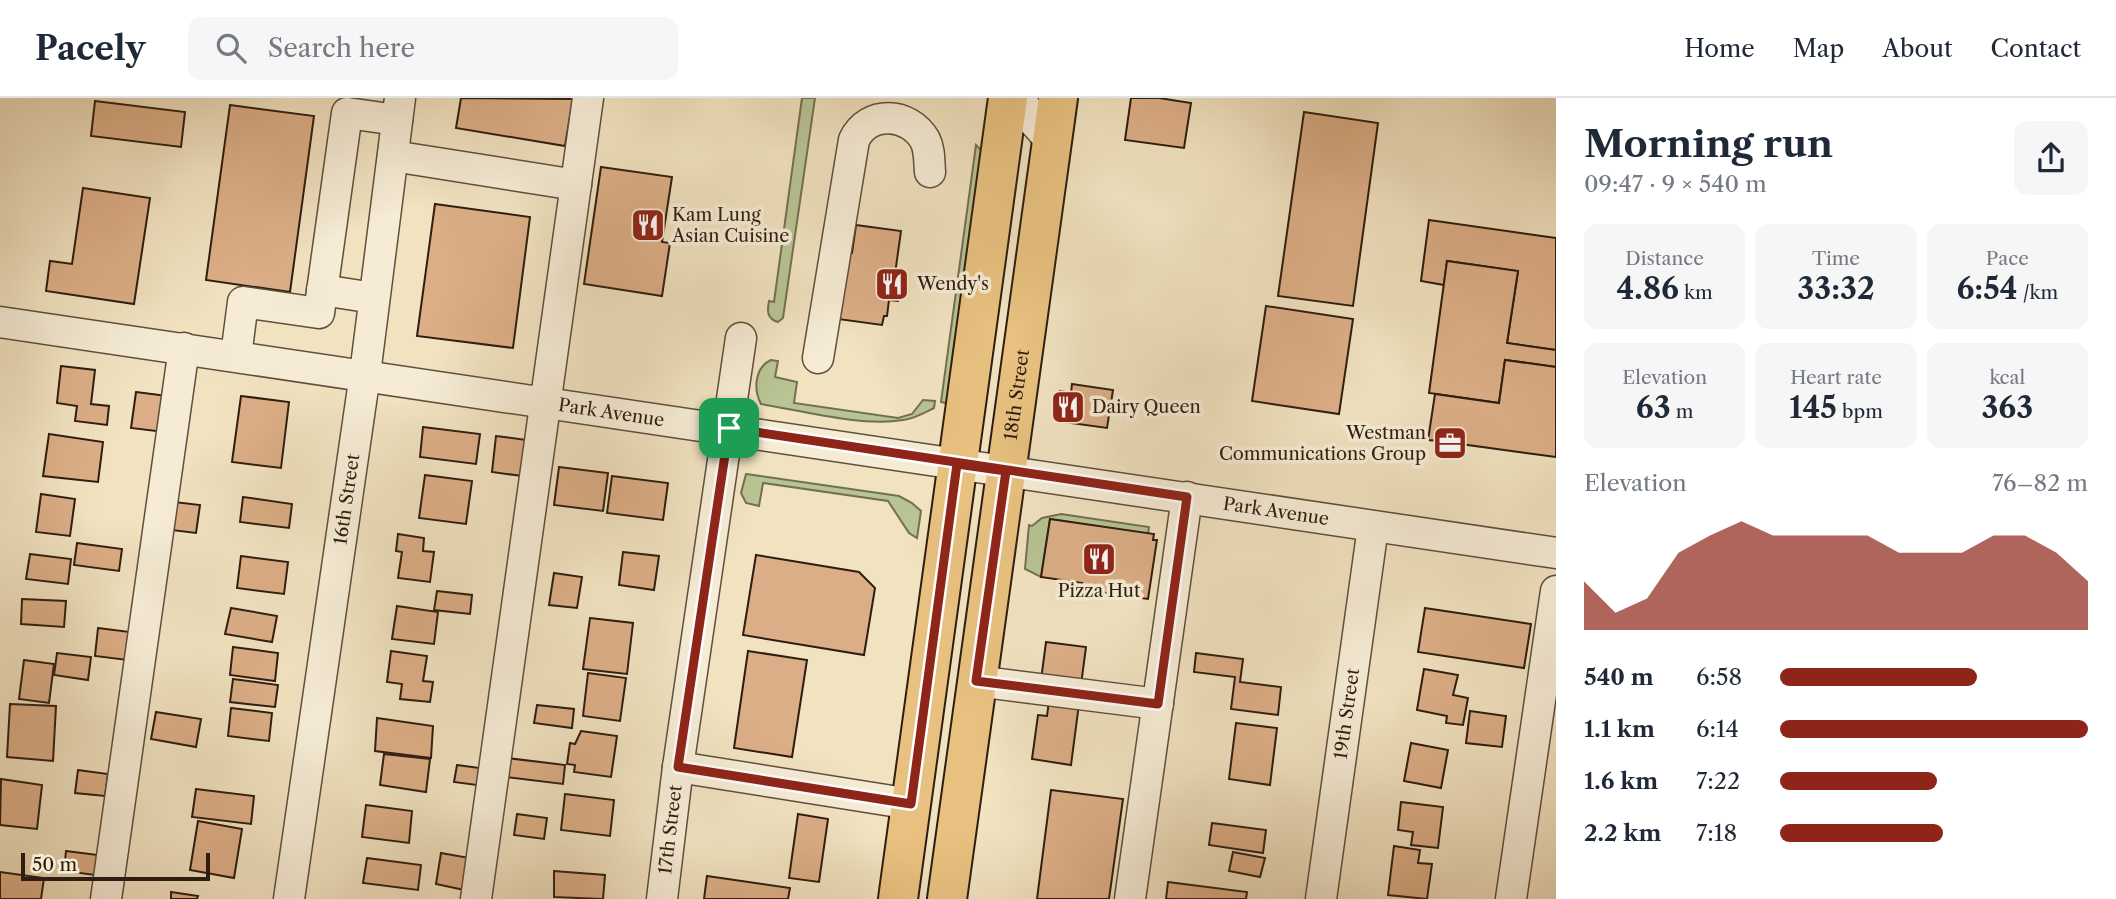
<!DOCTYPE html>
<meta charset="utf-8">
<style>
body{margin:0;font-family:"Libre Caslon Text",serif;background:#f6f6f7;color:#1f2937;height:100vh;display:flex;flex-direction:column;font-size:26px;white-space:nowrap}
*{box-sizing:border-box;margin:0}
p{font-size:23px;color:#747a83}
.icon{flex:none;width:38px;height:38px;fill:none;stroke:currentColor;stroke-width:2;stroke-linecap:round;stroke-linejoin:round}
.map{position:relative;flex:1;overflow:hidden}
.drawer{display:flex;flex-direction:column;background:#fff;width:560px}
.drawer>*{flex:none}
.scale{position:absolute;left:21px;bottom:18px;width:189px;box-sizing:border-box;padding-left:7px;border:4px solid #2e1d10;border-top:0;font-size:19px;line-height:24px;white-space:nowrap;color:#2e1d10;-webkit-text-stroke:5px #f6ecd6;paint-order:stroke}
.pin{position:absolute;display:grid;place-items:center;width:60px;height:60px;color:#fff;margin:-30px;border-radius:14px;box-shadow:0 4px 10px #0006}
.round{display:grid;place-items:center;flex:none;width:74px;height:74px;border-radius:14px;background:#f6f6f7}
.summary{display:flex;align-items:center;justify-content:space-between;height:119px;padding:0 28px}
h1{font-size:38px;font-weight:700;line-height:52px}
.metrics{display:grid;grid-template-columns:repeat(3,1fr);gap:10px;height:119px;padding:7px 28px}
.metrics div{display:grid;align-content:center;border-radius:14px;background:#f6f6f7;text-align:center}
.metrics b{font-size:30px;font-weight:700}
.metrics small{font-size:19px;font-weight:400}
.metrics p{font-size:19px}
.chart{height:196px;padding:14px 28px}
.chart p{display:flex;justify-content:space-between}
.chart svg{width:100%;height:126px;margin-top:7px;fill:#8f2418;opacity:.7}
ul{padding:0 28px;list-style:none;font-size:23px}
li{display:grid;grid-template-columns:112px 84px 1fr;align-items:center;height:52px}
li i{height:18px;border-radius:9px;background:#8f2418}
header{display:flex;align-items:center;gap:42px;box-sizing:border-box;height:98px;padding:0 35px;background:#fff;border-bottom:2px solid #e0e1e3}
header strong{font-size:33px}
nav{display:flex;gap:38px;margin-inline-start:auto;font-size:24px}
.search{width:490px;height:63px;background:#f6f6f7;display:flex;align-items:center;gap:18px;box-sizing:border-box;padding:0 24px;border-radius:14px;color:#747a83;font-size:26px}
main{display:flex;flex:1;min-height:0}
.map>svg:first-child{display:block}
</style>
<header>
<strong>Pacely</strong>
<div class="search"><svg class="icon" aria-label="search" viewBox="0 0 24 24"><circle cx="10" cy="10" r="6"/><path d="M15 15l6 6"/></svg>Search here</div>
<nav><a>Home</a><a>Map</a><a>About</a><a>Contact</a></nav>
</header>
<main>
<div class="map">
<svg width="1556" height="801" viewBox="0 0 1556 801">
<rect width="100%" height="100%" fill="#f1e2c0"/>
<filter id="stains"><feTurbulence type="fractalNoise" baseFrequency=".00286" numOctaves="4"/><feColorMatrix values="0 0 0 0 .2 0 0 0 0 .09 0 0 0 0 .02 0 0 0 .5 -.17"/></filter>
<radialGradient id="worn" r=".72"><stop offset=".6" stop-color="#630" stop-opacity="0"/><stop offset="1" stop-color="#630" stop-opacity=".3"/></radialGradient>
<g fill="#b8c494" stroke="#737052" stroke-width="2">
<path d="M 802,0 L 815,0 L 783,220 L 778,224 C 767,221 767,213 769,203 L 774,204 Z"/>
<path d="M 976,47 L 983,54 L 949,306 L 941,304 Z"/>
<path d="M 771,262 L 778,263 L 775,279 L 797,284 L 794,305 L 898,320 L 912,316 L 923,302 L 935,303 L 934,310 C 924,315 914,321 903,322 C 863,329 802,313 761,306 C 753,291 755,269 771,262 Z"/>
<path d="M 746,376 L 899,398 L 912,405 L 921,413 L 917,440 L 909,435 L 888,403 L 763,385 L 759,408 L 746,405 L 741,395 Z"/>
<path d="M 1061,416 L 1149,429 L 1148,436 L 1050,421 L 1041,479 L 1025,471 L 1029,427 L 1032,428 L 1042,420 Z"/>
</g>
<g fill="#dcae87" stroke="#2e1d10" stroke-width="2">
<path d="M 461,0 L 573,1 L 565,48 L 456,30 Z"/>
<path d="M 1131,0 L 1159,0 L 1191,5 L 1184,50 L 1125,42 Z"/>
<path d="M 95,3 L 185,14 L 181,49 L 91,38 Z"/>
<path d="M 230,7 L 314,18 L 290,194 L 206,182 Z"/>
<path d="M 1304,14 L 1378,25 L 1353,208 L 1278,198 Z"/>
<path d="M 601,69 L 672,79 L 662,144 L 670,145 L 662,198 L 584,186 Z"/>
<path d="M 83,90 L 150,100 L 134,206 L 46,193 L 50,163 L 72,166 Z"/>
<path d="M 435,106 L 530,119 L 513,250 L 417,238 Z"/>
<path d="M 1429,122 L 1556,140 L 1556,252 L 1507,245 L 1518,173 L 1447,163 L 1444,187 L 1421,183 Z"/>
<path d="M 856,127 L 901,133 L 895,176 L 902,177 L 898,203 L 889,202 L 887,218 L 884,218 L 882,227 L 838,221 L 844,154 L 852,155 Z"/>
<path d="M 1447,163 L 1518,173 L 1507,245 L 1556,252 L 1556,269 L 1505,262 L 1499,305 L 1429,295 Z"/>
<path d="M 1266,208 L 1353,221 L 1339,316 L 1252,303 Z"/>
<path d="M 1505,262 L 1556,269 L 1556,359 L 1460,346 L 1459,356 L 1439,353 L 1440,343 L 1428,342 L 1435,296 L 1499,305 Z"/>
<path d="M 61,268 L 95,272 L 91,306 L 109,308 L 107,327 L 75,323 L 77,308 L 57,305 Z"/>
<path d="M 1072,286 L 1113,292 L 1107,330 L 1056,323 L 1060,293 L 1071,295 Z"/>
<path d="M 136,294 L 168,298 L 164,334 L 131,330 Z"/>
<path d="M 241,298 L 289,304 L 281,370 L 232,364 Z"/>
<path d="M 423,329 L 480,336 L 476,366 L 420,359 Z"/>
<path d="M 49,336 L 103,344 L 98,384 L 43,378 Z"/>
<path d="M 496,338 L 527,342 L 522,378 L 492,374 Z"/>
<path d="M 559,369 L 608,375 L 603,413 L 554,407 Z"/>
<path d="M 425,377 L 472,383 L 466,426 L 419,420 Z"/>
<path d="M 612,378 L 668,385 L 663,422 L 607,415 Z"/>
<path d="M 41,396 L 75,401 L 70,438 L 36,434 Z"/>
<path d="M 243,399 L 292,406 L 289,430 L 240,424 Z"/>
<path d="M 166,403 L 200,407 L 196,435 L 163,431 Z"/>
<path d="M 1050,421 L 1154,436 L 1153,442 L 1157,442 L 1148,501 L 1080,492 L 1082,485 L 1041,479 Z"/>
<path d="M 398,436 L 424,440 L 423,453 L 434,454 L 430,484 L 398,480 L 402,454 L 396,453 Z"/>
<path d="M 77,445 L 122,451 L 119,473 L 74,467 Z"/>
<path d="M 623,454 L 659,458 L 654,492 L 619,487 Z"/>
<path d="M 30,456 L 71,461 L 68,486 L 26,481 Z"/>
<path d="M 756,457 L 859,474 L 875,490 L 864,557 L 743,537 Z"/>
<path d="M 241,458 L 288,464 L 284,496 L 237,490 Z"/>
<path d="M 554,475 L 582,479 L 577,510 L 549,507 Z"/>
<path d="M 437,493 L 472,497 L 470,516 L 434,512 Z"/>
<path d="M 22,501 L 66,503 L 64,529 L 21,526 Z"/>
<path d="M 397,508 L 438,514 L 434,546 L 392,541 Z"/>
<path d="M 231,510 L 277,518 L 272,544 L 225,536 Z"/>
<path d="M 1425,510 L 1531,526 L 1524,570 L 1418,554 Z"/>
<path d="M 590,520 L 633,525 L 627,576 L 583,571 Z"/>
<path d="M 98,530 L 130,534 L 127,562 L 95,558 Z"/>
<path d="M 1046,544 L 1086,549 L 1081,587 L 1041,582 Z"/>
<path d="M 233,549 L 278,555 L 275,583 L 230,577 Z"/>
<path d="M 391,553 L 427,558 L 423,583 L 433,584 L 430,604 L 400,601 L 402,586 L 387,584 Z"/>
<path d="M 748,553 L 807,562 L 792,659 L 734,650 Z"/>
<path d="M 57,555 L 91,559 L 88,582 L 54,577 Z"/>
<path d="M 1196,555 L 1243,561 L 1240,584 L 1281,589 L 1278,617 L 1231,611 L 1235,579 L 1194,574 Z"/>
<path d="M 24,562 L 54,566 L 49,605 L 19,601 Z"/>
<path d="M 1424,571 L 1458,577 L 1453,597 L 1468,600 L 1463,627 L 1446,625 L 1447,618 L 1417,612 Z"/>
<path d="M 588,575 L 626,580 L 620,623 L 583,618 Z"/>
<path d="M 233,581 L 278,587 L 275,609 L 230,604 Z"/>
<path d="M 1049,603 L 1079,606 L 1071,667 L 1032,661 L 1038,617 L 1047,618 Z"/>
<path d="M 10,606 L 56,608 L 53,663 L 7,659 Z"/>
<path d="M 537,607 L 574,611 L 572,630 L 534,625 Z"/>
<path d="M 231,610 L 272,615 L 269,643 L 228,638 Z"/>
<path d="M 1470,613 L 1506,618 L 1502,649 L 1466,645 Z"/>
<path d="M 156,614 L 201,621 L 196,649 L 151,641 Z"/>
<path d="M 377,620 L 433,628 L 431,660 L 375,653 Z"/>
<path d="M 1236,625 L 1277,630 L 1270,687 L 1229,681 Z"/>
<path d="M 581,633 L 617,638 L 611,679 L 574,674 L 575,667 L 567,666 L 570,645 L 575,646 Z"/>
<path d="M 1411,645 L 1448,652 L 1441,690 L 1404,683 Z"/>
<path d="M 384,656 L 430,661 L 426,694 L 380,687 Z"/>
<path d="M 507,660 L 565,667 L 563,686 L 505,679 Z"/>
<path d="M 457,667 L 487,671 L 484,688 L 454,684 Z"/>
<path d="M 78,672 L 108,676 L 105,698 L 75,695 Z"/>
<path d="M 1,681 L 42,687 L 37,731 L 0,727 Z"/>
<path d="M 196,691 L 254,698 L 251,726 L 192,719 Z"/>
<path d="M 1051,692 L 1123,701 L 1109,801 L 1037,801 Z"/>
<path d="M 565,696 L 614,702 L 610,738 L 561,732 Z"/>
<path d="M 1401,704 L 1443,709 L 1438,750 L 1411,747 L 1413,734 L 1398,732 Z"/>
<path d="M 366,707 L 412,713 L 409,745 L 362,739 Z"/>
<path d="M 517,716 L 547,720 L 544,741 L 514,737 Z"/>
<path d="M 798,716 L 828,721 L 819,784 L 789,780 Z"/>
<path d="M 198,723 L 242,731 L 234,780 L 190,772 Z"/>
<path d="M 1212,725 L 1266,732 L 1263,755 L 1209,747 Z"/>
<path d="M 1394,748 L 1420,752 L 1418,765 L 1432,766 L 1427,801 L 1388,797 Z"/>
<path d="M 66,753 L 98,757 L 95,777 L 64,773 Z"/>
<path d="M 1233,754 L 1265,760 L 1260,779 L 1229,773 Z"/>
<path d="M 441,755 L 475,761 L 469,793 L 436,786 Z"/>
<path d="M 367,760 L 421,767 L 418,792 L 363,785 Z"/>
<path d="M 554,773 L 605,777 L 603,801 L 554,799 Z"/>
<path d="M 0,774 L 44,780 L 41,801 L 0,801 Z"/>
<path d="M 707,778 L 790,790 L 788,801 L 704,801 Z"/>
<path d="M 1168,784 L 1247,794 L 1246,801 L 1166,801 Z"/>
<path d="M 171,794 L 198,798 L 197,801 L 171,801 Z"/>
</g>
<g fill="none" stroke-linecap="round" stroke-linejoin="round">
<g stroke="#5f4e3c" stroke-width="33">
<g id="minor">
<path d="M 1020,0 L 1034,24 L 1052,44"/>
<path d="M 393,58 L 576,87"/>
<path d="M 322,192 L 374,200"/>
<path id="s1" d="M 0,224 L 1556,455"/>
<path d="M 236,258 L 243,204 L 319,215 L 347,15 L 397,22"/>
<path d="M 818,260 L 854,42 C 868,12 909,14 925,42 C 930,52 929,63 930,74"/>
<path d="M 976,583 L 1158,606"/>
<path d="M 678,669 L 911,706"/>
<path d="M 106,801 L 184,250"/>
<path id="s2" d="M 289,801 L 365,276 L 400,0"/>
<path d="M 476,801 L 588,0"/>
<path id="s3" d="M 662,801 L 678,669 L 741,240"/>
<path d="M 1130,801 L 1187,399"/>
<path id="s4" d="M 1321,801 L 1373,429"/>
<path d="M 1511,801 L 1556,493"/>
</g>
</g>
<g stroke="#2e1d10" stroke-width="42">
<g id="major">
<path d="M 898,801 L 1008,0"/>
<path id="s5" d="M 947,801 L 1058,0"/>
</g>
</g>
<use href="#minor" stroke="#f6ecd6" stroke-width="30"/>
<use href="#major" stroke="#e8c180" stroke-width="38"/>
</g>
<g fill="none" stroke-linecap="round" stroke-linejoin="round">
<g stroke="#fff" stroke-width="14">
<path id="route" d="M 729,330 L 1187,399 L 1158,606 L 976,583 L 1006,373 L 957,366 L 911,706 L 678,669 L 729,330"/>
</g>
<use href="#route" stroke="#8f2418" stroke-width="9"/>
</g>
<defs>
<g id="restaurant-square" transform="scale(1.75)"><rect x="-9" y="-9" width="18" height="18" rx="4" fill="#8f2418" stroke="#f6ecd6"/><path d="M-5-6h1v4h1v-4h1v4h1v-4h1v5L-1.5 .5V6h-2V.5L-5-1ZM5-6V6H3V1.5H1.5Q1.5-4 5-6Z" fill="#fff"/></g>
<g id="office-square" transform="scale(1.75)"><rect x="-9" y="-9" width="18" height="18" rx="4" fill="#8f2418" stroke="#f6ecd6"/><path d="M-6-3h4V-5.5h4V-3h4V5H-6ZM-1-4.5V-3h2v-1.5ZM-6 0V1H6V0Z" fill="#fff"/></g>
</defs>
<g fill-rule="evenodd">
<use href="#restaurant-square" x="648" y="127"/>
<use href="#restaurant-square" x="892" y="186"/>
<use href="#restaurant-square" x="1068" y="309"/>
<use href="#office-square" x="1450" y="345"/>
<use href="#restaurant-square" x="1099" y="461"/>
</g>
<g text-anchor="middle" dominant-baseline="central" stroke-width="7" stroke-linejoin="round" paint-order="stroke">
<g font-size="18" fill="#2e1d10" stroke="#f6ecd6" text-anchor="start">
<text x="672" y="117">Kam Lung<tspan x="672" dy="21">Asian Cuisine</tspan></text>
<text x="917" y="186">Wendy's</text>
<text x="1092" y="309">Dairy Queen</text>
<text x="1426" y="335" text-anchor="end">Westman<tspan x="1426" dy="21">Communications Group</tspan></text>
<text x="1099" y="493" text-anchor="middle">Pizza Hut</text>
</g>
<g font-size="18" fill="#2e1d10" stroke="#f6ecd6">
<text stroke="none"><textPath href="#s5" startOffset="509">18th Street</textPath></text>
<text stroke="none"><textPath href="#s1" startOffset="618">Park Avenue</textPath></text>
<text stroke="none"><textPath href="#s2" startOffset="404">16th Street</textPath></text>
<text stroke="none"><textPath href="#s1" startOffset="1290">Park Avenue</textPath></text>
<text stroke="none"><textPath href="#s4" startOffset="187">19th Street</textPath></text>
<text stroke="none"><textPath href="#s3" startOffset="70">17th Street</textPath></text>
</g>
</g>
<rect width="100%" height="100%" filter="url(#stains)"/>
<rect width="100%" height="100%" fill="url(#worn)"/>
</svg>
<div class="scale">50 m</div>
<div class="pin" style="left:729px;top:330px;background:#1e9e55"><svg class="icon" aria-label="arrive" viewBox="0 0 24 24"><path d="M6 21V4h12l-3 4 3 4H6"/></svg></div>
</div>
<section class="drawer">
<div class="summary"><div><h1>Morning run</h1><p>09:47 · 9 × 540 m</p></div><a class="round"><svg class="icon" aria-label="share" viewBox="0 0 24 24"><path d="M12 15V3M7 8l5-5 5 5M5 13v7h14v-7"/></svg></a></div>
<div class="metrics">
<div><p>Distance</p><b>4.86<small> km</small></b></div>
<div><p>Time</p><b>33:32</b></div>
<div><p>Pace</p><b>6:54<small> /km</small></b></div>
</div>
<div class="metrics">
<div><p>Elevation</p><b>63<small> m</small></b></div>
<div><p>Heart rate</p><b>145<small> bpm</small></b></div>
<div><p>kcal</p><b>363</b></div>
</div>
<div class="chart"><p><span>Elevation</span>76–82 m</p>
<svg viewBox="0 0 160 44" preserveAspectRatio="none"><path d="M0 44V27L10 38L20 33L30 17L40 11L50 6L60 11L70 11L80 11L90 11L100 17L110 17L120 17L130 11L140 11L150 17L160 27V44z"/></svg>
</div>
<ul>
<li><b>540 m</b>6:58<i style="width:64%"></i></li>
<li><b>1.1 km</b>6:14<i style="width:100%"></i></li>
<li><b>1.6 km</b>7:22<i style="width:51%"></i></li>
<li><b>2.2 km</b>7:18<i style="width:53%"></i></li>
</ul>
</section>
</main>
